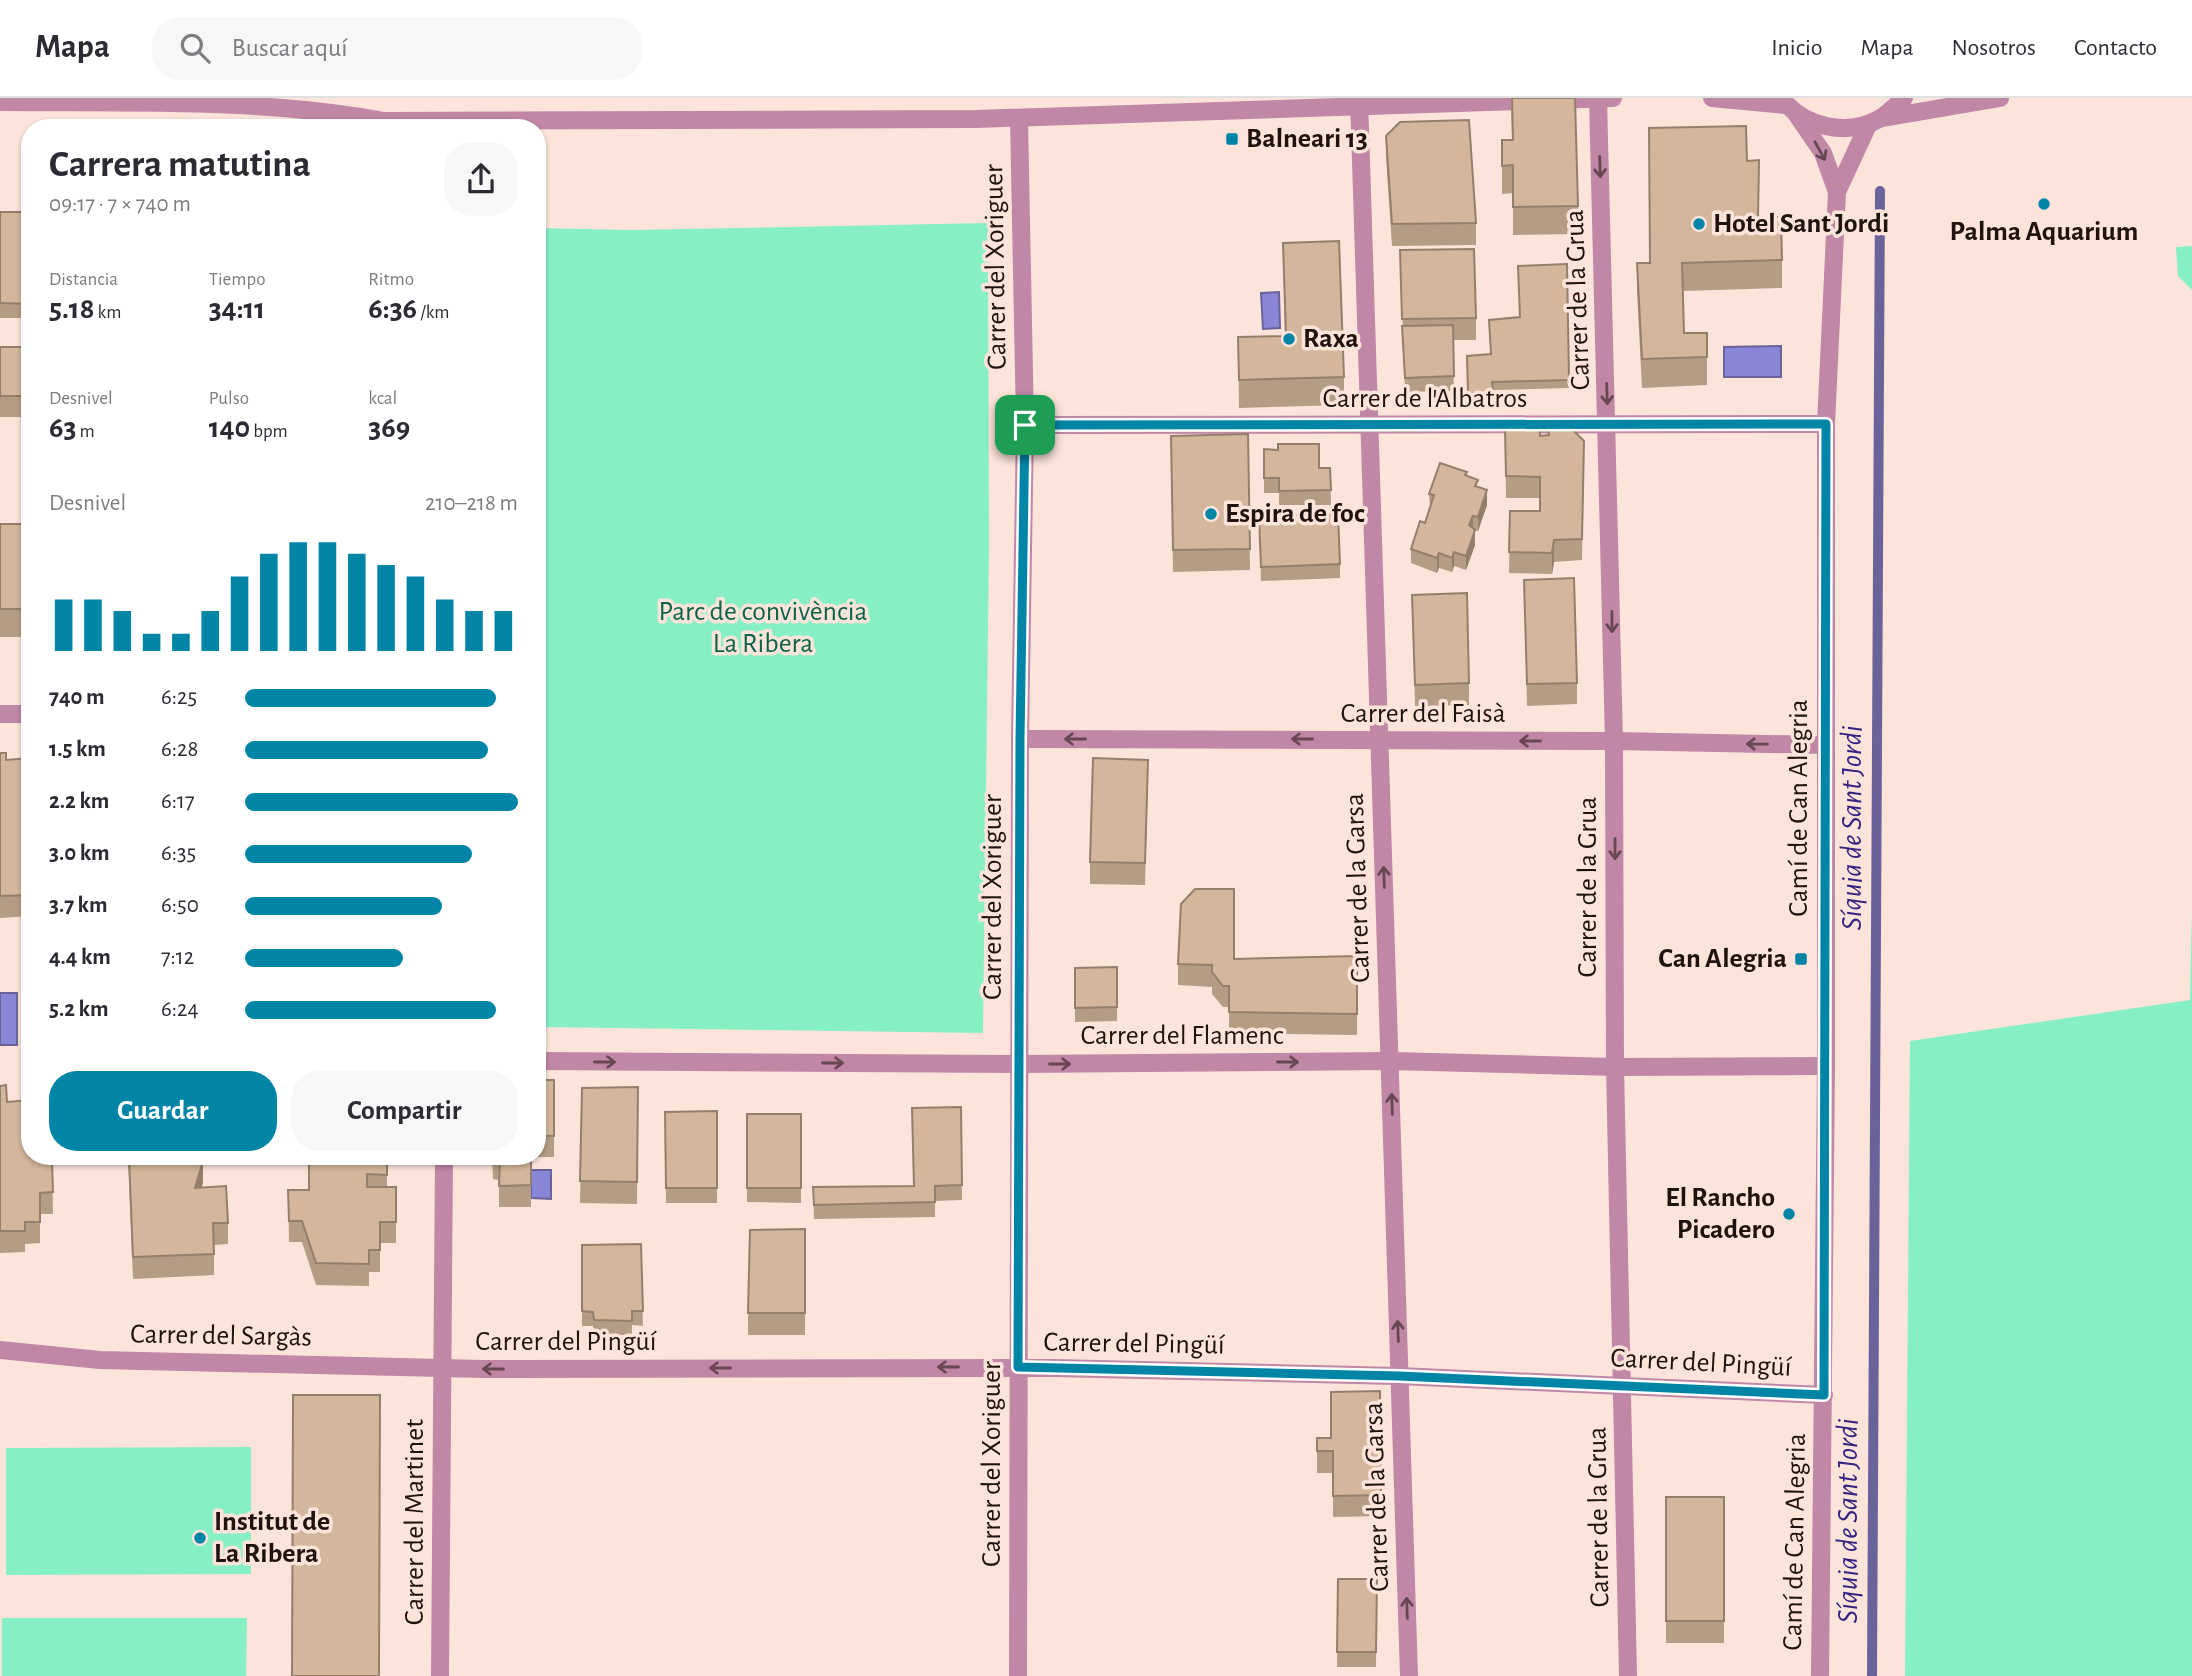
<!DOCTYPE html>
<html lang="es">
<meta charset="utf-8">
<style>
body{margin:0;font-family:"Alegreya Sans",sans-serif;background:#f7f7f7;color:#2b2b33;height:100vh;display:flex;flex-direction:column;font-size:26px;white-space:nowrap}
*{box-sizing:border-box;margin:0}
p{font-size:23px;color:#7c7c81}
.icon{flex:none;width:38px;height:38px;fill:none;stroke:currentColor;stroke-width:2;stroke-linecap:round;stroke-linejoin:round}
.map{position:relative;flex:1;overflow:hidden}
.details{position:absolute;left:21px;top:21px;width:525px;height:1046px;display:flex;flex-direction:column;background:#fff;border-radius:28px;box-shadow:0 2px 5px #0004}
.details>*{flex:none}
.pin{position:absolute;display:grid;place-items:center;width:60px;height:60px;color:#fff;margin:-30px;border-radius:14px;box-shadow:0 4px 10px #0006}
.round{display:grid;place-items:center;flex:none;width:74px;height:74px;border-radius:28px;background:#f7f7f7}
.head{display:flex;align-items:center;justify-content:space-between;height:119px;padding:0 28px}
h1{font-size:38px;font-weight:600;line-height:52px}
.figures{display:grid;grid-template-columns:repeat(3,1fr);gap:10px;height:119px;padding:7px 28px}
.figures div{display:grid;align-content:center}
.figures b{font-size:30px;font-weight:600}
.figures small{font-size:19px;font-weight:400}
.figures p{font-size:19px}
.chart{height:196px;padding:14px 28px}
.chart p{display:flex;justify-content:space-between}
.chart svg{width:100%;height:126px;margin-top:7px;stroke:#0185a7;stroke-width:6}
.action{display:flex;gap:14px;margin-top:auto;padding:14px 28px}
.action a{flex:1;height:80px;border-radius:28px;background:#0185a7;color:#fff;font-size:28px;font-weight:600;line-height:80px;text-align:center}
.action a+a{background:#f7f7f7;color:#2b2b33}
ul{padding:0 28px;list-style:none;font-size:23px}
li{display:grid;grid-template-columns:112px 84px 1fr;align-items:center;height:52px}
li i{height:18px;border-radius:9px;background:#0185a7}
header{display:flex;align-items:center;gap:42px;box-sizing:border-box;height:98px;padding:0 35px;background:#fff;border-bottom:2px solid #e1e1e2}
header strong{font-size:33px}
nav{display:flex;gap:38px;margin-inline-start:auto;font-size:24px}
.search{width:490px;height:63px;background:#f7f7f7;display:flex;align-items:center;gap:18px;box-sizing:border-box;padding:0 24px;border-radius:28px;color:#7c7c81;font-size:26px}
.map>svg:first-child{display:block}
</style>
<header>
<strong>Mapa</strong>
<div class="search"><svg class="icon" aria-label="search" viewBox="0 0 24 24"><circle cx="10" cy="10" r="6"/><path d="M15 15l6 6"/></svg>Buscar aquí</div>
<nav><a>Inicio</a><a>Mapa</a><a>Nosotros</a><a>Contacto</a></nav>
</header>
<div class="map">
<svg width="2192" height="1578" viewBox="0 0 2192 1578">
<rect width="100%" height="100%" fill="#fce4da"/>
<g fill="#86efc3">
<path d="M 988,125 L 989,449 L 983,935 L 537,929 L 537,130 L 632,132 Z"/>
<path d="M 2192,148 L 2192,192 L 2178,178 L 2176,149 Z"/>
<path d="M 2192,813 L 2192,1578 L 1905,1578 L 1910,943 L 2190,902 Z"/>
<path d="M 251,1349 L 251,1476 L 6,1477 L 6,1350 Z"/>
<path d="M 2,1520 L 247,1520 L 246,1578 L 2,1578 Z"/>
</g>
<g fill="#8986d7" stroke="#6a639a" stroke-width="2">
<path d="M 1279,194 L 1280,230 L 1263,231 L 1261,195 Z"/>
<path d="M 1781,248 L 1781,279 L 1724,279 L 1724,249 Z"/>
<rect x="0" y="895" width="17" height="52"/>
<path d="M 531,1072 L 551,1072 L 551,1101 L 531,1100 Z"/>
</g>
<g fill="none" stroke-linecap="round" stroke-linejoin="round">
<path stroke="#6a639a" stroke-width="10" d="M 1872,1578 L 1880,93"/>
<g stroke="#c087a7" stroke-width="18">
<path d="M 1359,0 L 1409,1578"/>
<path d="M 1598,0 L 1614,643 L 1615,969 L 1628,1578"/>
<path d="M 1712,0 L 1786,7"/>
<path d="M 0,4 C 127,5 259,0 384,23 L 976,21 L 1613,0"/>
<path d="M 1025,327 L 1826,326"/>
<path d="M 0,616 L 30,616"/>
<path d="M 1020,641 L 1614,643 L 1825,647"/>
<path d="M 537,963 L 1018,966 L 1391,963 L 1615,969 L 1826,968"/>
<path d="M 0,1252 L 100,1262 L 483,1271 L 1054,1270 L 1399,1278 L 1824,1297"/>
<path d="M 440,1578 L 444,1059"/>
<path d="M 1018,1578 L 1020,641 L 1025,327 L 1019,20"/>
</g>
<g stroke="#c087a7" stroke-width="18">
<path d="M 1781,0 C 1804,29 1846,39 1879,21 C 1888,16 1896,7 1904,0"/>
<path d="M 1797,17 L 1823,55 L 1837,94"/>
<path d="M 1883,20 L 2000,0"/>
<path d="M 1820,1578 L 1826,968 L 1826,326 L 1837,94 L 1868,27"/>
</g>
</g>
<g fill="#b59d85">
<path d="M 1511,0 L 1578,108 L 1578,136 L 1513,137 L 1513,95 L 1502,96 L 1502,42 L 1512,42 Z"/>
<path d="M 1386,38 L 1476,125 L 1476,147 L 1392,148 L 1386,59 Z"/>
<path d="M 1759,62 L 1758,120 L 1782,162 L 1782,190 L 1683,193 L 1684,235 L 1707,235 L 1707,287 L 1642,290 L 1637,193 L 1637,165 L 1650,165 L 1747,63 Z"/>
<rect x="0" y="114" width="30" height="106"/>
<path d="M 1283,145 L 1344,279 L 1344,307 L 1239,310 L 1238,239 L 1285,238 Z"/>
<path d="M 1400,152 L 1476,220 L 1476,242 L 1453,242 L 1454,293 L 1405,294 Z"/>
<path d="M 1567,166 L 1569,290 L 1493,292 L 1493,302 L 1468,302 L 1467,258 L 1490,256 L 1519,219 Z"/>
<rect x="0" y="249" width="30" height="70"/>
<path d="M 1505,330 L 1540,338 L 1548,337 L 1548,331 L 1584,343 L 1582,462 L 1554,464 L 1552,476 L 1509,475 L 1510,413 L 1540,413 L 1540,400 L 1506,400 Z"/>
<path d="M 1248,336 L 1250,472 L 1173,474 L 1171,338 Z"/>
<path d="M 1264,351 L 1319,370 L 1330,370 L 1331,407 L 1279,407 L 1279,395 L 1264,395 Z"/>
<path d="M 1467,378 L 1478,389 L 1487,407 L 1478,433 L 1475,433 L 1475,447 L 1466,472 L 1454,468 L 1452,474 L 1439,470 L 1437,475 L 1411,465 L 1411,451 L 1425,425 L 1430,410 L 1429,396 Z"/>
<path d="M 1259,419 L 1340,466 L 1340,480 L 1261,483 Z"/>
<rect x="0" y="426" width="30" height="113"/>
<path d="M 1524,482 L 1577,585 L 1577,606 L 1527,608 Z"/>
<path d="M 1412,497 L 1469,585 L 1469,607 L 1415,608 Z"/>
<path d="M 0,655 L 6,662 L 30,660 L 30,818 L 0,820 Z"/>
<path d="M 1148,683 L 1145,787 L 1090,786 L 1090,764 Z"/>
<path d="M 1357,858 L 1357,937 L 1229,935 L 1229,909 L 1223,909 L 1212,896 L 1212,889 L 1178,887 L 1178,866 L 1234,861 Z"/>
<path d="M 1117,869 L 1117,923 L 1075,924 L 1075,870 Z"/>
<path d="M 537,982 L 554,982 L 554,1059 L 531,1059 L 531,1109 L 499,1109 L 499,1082 L 493,1081 L 492,1059 L 537,1059 Z"/>
<path d="M 0,988 L 30,1059 L 52,1062 L 53,1116 L 40,1116 L 40,1145 L 25,1146 L 25,1154 L 0,1155 Z"/>
<path d="M 638,989 L 637,1106 L 580,1105 L 582,990 Z"/>
<path d="M 961,1009 L 962,1102 L 935,1103 L 935,1119 L 814,1121 L 813,1089 L 914,1088 Z"/>
<path d="M 717,1013 L 717,1105 L 666,1105 L 665,1014 Z"/>
<path d="M 747,1016 L 801,1016 L 801,1105 L 747,1104 Z"/>
<path d="M 128,1059 L 203,1085 L 201,1089 L 228,1125 L 228,1146 L 214,1147 L 214,1177 L 133,1181 Z"/>
<path d="M 387,1059 L 387,1089 L 396,1089 L 396,1145 L 380,1145 L 380,1174 L 369,1174 L 369,1188 L 316,1187 L 302,1144 L 289,1144 L 288,1092 L 309,1092 Z"/>
<path d="M 805,1131 L 805,1237 L 748,1237 L 748,1215 Z"/>
<path d="M 641,1146 L 643,1228 L 632,1227 L 632,1237 L 594,1237 L 593,1228 L 582,1228 L 582,1147 Z"/>
<path d="M 1380,1293 L 1381,1418 L 1333,1419 L 1333,1375 L 1317,1375 L 1317,1340 L 1331,1340 Z"/>
<rect x="1666" y="1399" width="58" height="146"/>
<path d="M 1338,1481 L 1377,1481 L 1376,1569 L 1337,1569 Z"/>
</g>
<g fill="#947f6c">
<path d="M 1487,392 L 1487,407 L 1478,433 L 1478,419 Z"/>
<path d="M 1473,418 L 1473,432 L 1469,427 Z"/>
<path d="M 1475,432 L 1475,447 L 1466,472 L 1466,458 Z"/>
<path d="M 1554,442 L 1554,464 L 1552,476 L 1552,455 Z"/>
<path d="M 1454,454 L 1454,468 L 1452,474 L 1452,460 Z"/>
<path d="M 1439,455 L 1439,470 L 1437,475 L 1437,460 Z"/>
<path d="M 203,1063 L 203,1085 L 195,1111 L 195,1090 Z"/>
</g>
<g fill="#d3b69b" stroke="#947f6c" stroke-width="2">
<path d="M 1512,0 L 1575,0 L 1578,108 L 1513,109 L 1513,67 L 1502,68 L 1502,42 L 1513,42 Z"/>
<path d="M 1469,22 L 1476,125 L 1392,126 L 1386,38 L 1400,24 Z"/>
<path d="M 1746,28 L 1747,63 L 1759,62 L 1758,120 L 1781,119 L 1782,162 L 1682,165 L 1684,235 L 1707,235 L 1707,259 L 1642,261 L 1637,165 L 1650,165 L 1649,30 Z"/>
<path d="M 0,114 L 30,114 L 30,206 L 0,205 Z"/>
<path d="M 1339,143 L 1344,279 L 1239,282 L 1238,239 L 1286,238 L 1283,145 Z"/>
<path d="M 1474,151 L 1476,220 L 1402,221 L 1400,152 Z"/>
<path d="M 1567,166 L 1569,282 L 1492,284 L 1493,295 L 1468,295 L 1467,258 L 1491,256 L 1489,222 L 1520,219 L 1518,168 Z"/>
<path d="M 1453,227 L 1454,278 L 1405,280 L 1402,228 Z"/>
<rect x="0" y="249" width="30" height="49"/>
<path d="M 1570,329 L 1584,343 L 1582,441 L 1554,442 L 1552,455 L 1509,454 L 1510,413 L 1540,413 L 1540,379 L 1506,378 L 1505,330 L 1540,330 L 1540,338 L 1549,337 L 1548,331 Z"/>
<path d="M 1248,336 L 1250,451 L 1173,452 L 1171,338 Z"/>
<path d="M 1278,346 L 1319,346 L 1319,370 L 1330,370 L 1331,392 L 1279,393 L 1279,380 L 1264,380 L 1264,351 L 1278,352 Z"/>
<path d="M 1440,365 L 1467,374 L 1465,377 L 1478,382 L 1475,388 L 1487,392 L 1478,419 L 1473,418 L 1469,427 L 1475,432 L 1466,458 L 1454,454 L 1452,460 L 1439,455 L 1437,460 L 1411,451 L 1420,423 L 1425,425 L 1434,397 L 1429,396 Z"/>
<path d="M 1338,416 L 1340,466 L 1261,469 L 1259,419 Z"/>
<rect x="0" y="426" width="30" height="85"/>
<path d="M 1574,480 L 1577,585 L 1527,586 L 1524,482 Z"/>
<path d="M 1467,495 L 1469,585 L 1415,587 L 1412,497 Z"/>
<path d="M 0,655 L 6,655 L 6,662 L 30,660 L 30,705 L 24,705 L 25,718 L 30,718 L 30,797 L 0,798 Z"/>
<path d="M 1093,660 L 1148,662 L 1145,765 L 1090,764 Z"/>
<path d="M 1195,791 L 1234,791 L 1234,861 L 1357,858 L 1357,916 L 1229,914 L 1229,888 L 1223,888 L 1212,874 L 1212,867 L 1178,866 L 1181,806 Z"/>
<path d="M 1117,869 L 1117,909 L 1075,910 L 1075,870 Z"/>
<rect x="537" y="982" width="17" height="56"/>
<path d="M 6,987 L 7,1004 L 30,1002 L 30,1059 L 51,1059 L 52,1062 L 53,1094 L 40,1095 L 40,1124 L 25,1124 L 25,1133 L 0,1133 L 0,988 Z"/>
<path d="M 638,989 L 637,1084 L 580,1083 L 582,990 Z"/>
<path d="M 961,1009 L 962,1087 L 935,1088 L 935,1104 L 814,1107 L 813,1089 L 914,1088 L 912,1010 Z"/>
<path d="M 717,1013 L 717,1090 L 666,1090 L 665,1014 Z"/>
<rect x="747" y="1016" width="54" height="74"/>
<path d="M 129,1059 L 202,1059 L 203,1063 L 195,1090 L 226,1088 L 228,1125 L 213,1125 L 214,1156 L 133,1159 Z"/>
<path d="M 309,1059 L 387,1059 L 387,1077 L 367,1076 L 367,1089 L 396,1089 L 396,1124 L 380,1124 L 380,1152 L 369,1152 L 369,1166 L 316,1165 L 302,1123 L 289,1123 L 288,1092 L 309,1092 Z"/>
<path d="M 493,1059 L 531,1059 L 531,1087 L 499,1088 L 500,1060 Z"/>
<path d="M 805,1131 L 805,1215 L 748,1215 L 750,1132 Z"/>
<path d="M 641,1146 L 643,1213 L 632,1213 L 632,1223 L 594,1222 L 593,1214 L 582,1213 L 582,1147 Z"/>
<path d="M 1380,1293 L 1381,1397 L 1333,1398 L 1333,1353 L 1317,1353 L 1317,1340 L 1331,1340 L 1331,1294 Z"/>
<path d="M 293,1297 L 380,1297 L 379,1578 L 292,1578 Z"/>
<rect x="1666" y="1399" width="58" height="124"/>
<path d="M 1338,1481 L 1377,1481 L 1376,1554 L 1337,1554 Z"/>
</g>
<defs><path id="oneway-shaft" d="M-6 0H5M1.5-3L5.5 0L1.5 3" fill="none" stroke-width="1.6" stroke-linecap="round" stroke-linejoin="round" transform="scale(1.75)"/></defs>
<g stroke="#684752">
<use href="#oneway-shaft" transform="translate(1820 53) rotate(61)"/>
<use href="#oneway-shaft" transform="translate(1600 69) rotate(88)"/>
<use href="#oneway-shaft" transform="translate(1607 296) rotate(88)"/>
<use href="#oneway-shaft" transform="translate(1612 524) rotate(89)"/>
<use href="#oneway-shaft" transform="translate(1075 641) rotate(-180)"/>
<use href="#oneway-shaft" transform="translate(1302 641) rotate(-180)"/>
<use href="#oneway-shaft" transform="translate(1530 643) rotate(-180)"/>
<use href="#oneway-shaft" transform="translate(1757 646) rotate(-179)"/>
<use href="#oneway-shaft" transform="translate(1615 751) rotate(90)"/>
<use href="#oneway-shaft" transform="translate(1384 779) rotate(-92)"/>
<use href="#oneway-shaft" transform="translate(605 964)"/>
<use href="#oneway-shaft" transform="translate(1288 964)"/>
<use href="#oneway-shaft" transform="translate(833 965)"/>
<use href="#oneway-shaft" transform="translate(1060 966)"/>
<use href="#oneway-shaft" transform="translate(1392 1006) rotate(-92)"/>
<use href="#oneway-shaft" transform="translate(1398 1233) rotate(-92)"/>
<use href="#oneway-shaft" transform="translate(948 1269) rotate(180)"/>
<use href="#oneway-shaft" transform="translate(720 1270) rotate(180)"/>
<use href="#oneway-shaft" transform="translate(493 1271) rotate(-180)"/>
<use href="#oneway-shaft" transform="translate(1407 1510) rotate(-92)"/>
</g>
<g fill="none" stroke-linecap="round" stroke-linejoin="round">
<g stroke="#fff" stroke-width="14">
<path id="route" d="M 1826,326 L 1824,1297 L 1399,1278 L 1018,1269 L 1020,641 L 1025,327 Z"/>
</g>
<use href="#route" stroke="#0185a7" stroke-width="9"/>
</g>
<g fill="#0185a7" stroke="#fce4da" stroke-width="2.5">
<rect x="1225" y="34" width="14" height="14" rx="3.5"/>
<circle cx="2044" cy="106" r="7"/>
<circle cx="1699" cy="126" r="7"/>
<circle cx="1289" cy="241" r="7"/>
<circle cx="1211" cy="416" r="7"/>
<rect x="1794" y="854" width="14" height="14" rx="3.5"/>
<circle cx="1789" cy="1116" r="7"/>
<circle cx="200" cy="1440" r="7"/>
</g>
<g text-anchor="middle" dominant-baseline="central" stroke-width="7" stroke-linejoin="round" paint-order="stroke">
<g font-size="28" font-weight="bold" fill="#20120d" stroke="#fce4da" text-anchor="start">
<text x="1246" y="41">Balneari 13</text>
<text x="1713" y="126">Hotel Sant Jordi</text>
<text x="2044" y="134" text-anchor="middle">Palma Aquarium</text>
<text x="1303" y="241">Raxa</text>
<text x="1225" y="416">Espira de foc</text>
<text x="1787" y="861" text-anchor="end">Can Alegria</text>
<text x="1775" y="1100" text-anchor="end">El Rancho<tspan x="1775" dy="32">Picadero</tspan></text>
<text x="214" y="1424">Institut de<tspan x="214" dy="32">La Ribera</tspan></text>
</g>
<g font-size="28" fill="#20120d" stroke="#fce4da">
<text transform="translate(996 169) rotate(-91)">Carrer del Xoriguer</text>
<text transform="translate(1578 202) rotate(-92)">Carrer de la Grua</text>
<text x="1425" y="301">Carrer de l'Albatros</text>
<text x="1423" y="616">Carrer del Faisà</text>
<text transform="translate(1799 710) rotate(-90)">Camí de Can Alegria</text>
<text transform="translate(1588 789) rotate(-90)">Carrer de la Grua</text>
<text transform="translate(1358 790) rotate(-92)">Carrer de la Garsa</text>
<text transform="translate(993 799) rotate(-90)">Carrer del Xoriguer</text>
<text x="1182" y="938">Carrer del Flamenc</text>
<text transform="translate(221 1238) rotate(1)">Carrer del Sargàs</text>
<text x="566" y="1244">Carrer del Pingüí</text>
<text transform="translate(1134 1246) rotate(1)">Carrer del Pingüí</text>
<text transform="translate(1701 1265) rotate(3)">Carrer del Pingüí</text>
<text transform="translate(992 1366) rotate(-90)">Carrer del Xoriguer</text>
<text transform="translate(1377 1399) rotate(-92)">Carrer de la Garsa</text>
<text transform="translate(1599 1419) rotate(-91)">Carrer de la Grua</text>
<text transform="translate(415 1424) rotate(-90)">Carrer del Martinet</text>
<text transform="translate(1795 1444) rotate(-89)">Camí de Can Alegria</text>
</g>
<g font-size="28" fill="#0b6347" stroke="#fce4da">
<text x="763" y="514">Parc de convivència<tspan x="763" dy="32">La Ribera</tspan></text>
</g>
<g font-size="30" font-style="italic" fill="#352281" stroke="#fce4da">
<text transform="translate(1852 730) rotate(-90)">Síquia de Sant Jordi</text>
<text transform="translate(1848 1423) rotate(-90)">Síquia de Sant Jordi</text>
</g>
</g>
</svg>
<div class="pin" style="left:1025px;top:327px;background:#1e9e55"><svg class="icon" aria-label="arrive" viewBox="0 0 24 24"><path d="M6 21V4h12l-3 4 3 4H6"/></svg></div>
<section class="details">
<div class="head"><div><h1>Carrera matutina</h1><p>09:17 · 7 × 740 m</p></div><a class="round"><svg class="icon" aria-label="share" viewBox="0 0 24 24"><path d="M12 15V3M7 8l5-5 5 5M5 13v7h14v-7"/></svg></a></div>
<div class="figures">
<div><p>Distancia</p><b>5.18<small> km</small></b></div>
<div><p>Tiempo</p><b>34:11</b></div>
<div><p>Ritmo</p><b>6:36<small> /km</small></b></div>
</div>
<div class="figures">
<div><p>Desnivel</p><b>63<small> m</small></b></div>
<div><p>Pulso</p><b>140<small> bpm</small></b></div>
<div><p>kcal</p><b>369</b></div>
</div>
<div class="chart"><p><span>Desnivel</span>210–218 m</p>
<svg viewBox="0 0 160 44" preserveAspectRatio="none"><path d="M5 44V26M15 44V26M25 44V30M35 44V38M45 44V38M55 44V30M65 44V18M75 44V10M85 44V6M95 44V6M105 44V10M115 44V14M125 44V18M135 44V26M145 44V30M155 44V30"/></svg>
</div>
<ul>
<li><b>740 m</b>6:25<i style="width:92%"></i></li>
<li><b>1.5 km</b>6:28<i style="width:89%"></i></li>
<li><b>2.2 km</b>6:17<i style="width:100%"></i></li>
<li><b>3.0 km</b>6:35<i style="width:83%"></i></li>
<li><b>3.7 km</b>6:50<i style="width:72%"></i></li>
<li><b>4.4 km</b>7:12<i style="width:58%"></i></li>
<li><b>5.2 km</b>6:24<i style="width:92%"></i></li>
</ul>
<div class="action"><a>Guardar</a><a>Compartir</a></div>
</section>
</div>
